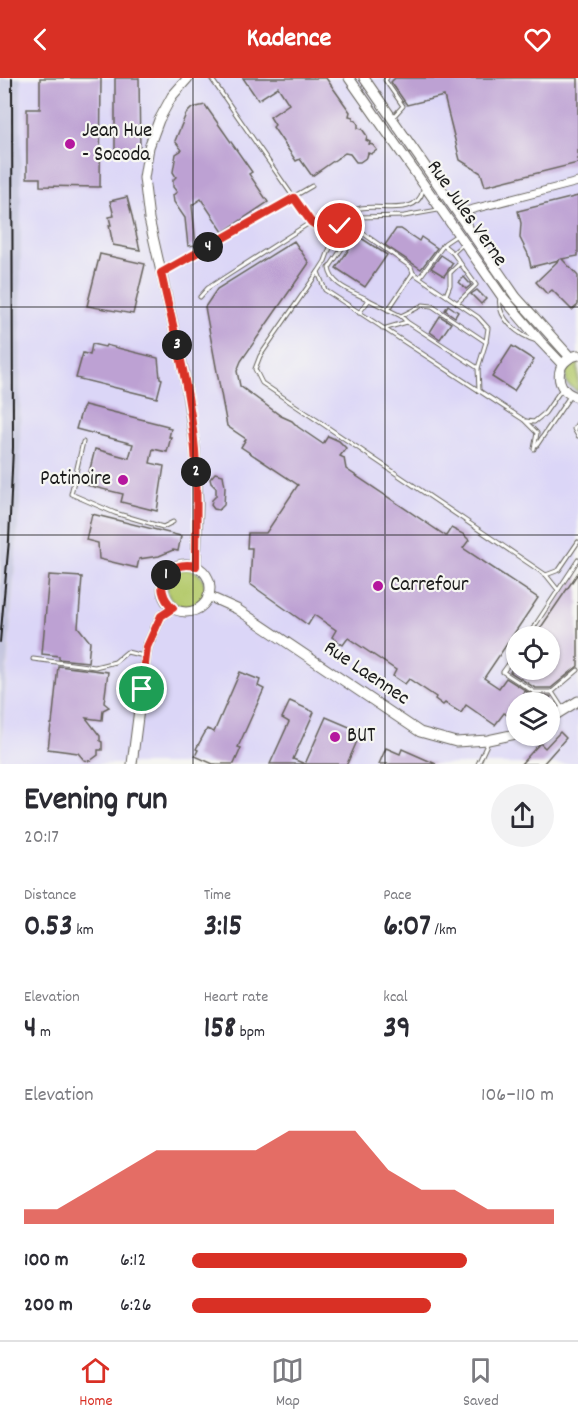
<!DOCTYPE html>
<meta charset="utf-8">
<style>
body{margin:0;font-family:Dekko,sans-serif;background:#f2f2f3;color:#2b2b33;height:100vh;display:flex;flex-direction:column;font-size:22px;white-space:nowrap}
*{box-sizing:border-box;margin:0}
p{font-size:20px;color:#7c7c81}
.icon{flex:none;width:33px;height:33px;fill:none;stroke:currentColor;stroke-width:2;stroke-linecap:round;stroke-linejoin:round}
.map{position:relative;height:686px;overflow:hidden}
.sheet{display:flex;flex-direction:column;background:#fff;flex:1}
.sheet>*{flex:none}
.controls{position:absolute;left:506px;top:548px;display:grid;gap:12px}
.controls a{display:grid;place-items:center;width:54px;height:54px;border-radius:50%;background:#fff;box-shadow:0 2px 4px #0004;font-size:30px}
.pin{position:absolute;display:grid;place-items:center;width:51px;height:51px;color:#fff;margin:-26px;border:3px solid #fff;border-radius:50%;box-shadow:0 2px 6px #0007}
.km{position:absolute;width:30px;height:30px;margin:-15px;border-radius:50%;background:#222;color:#fff;font-size:16px;line-height:30px;text-align:center}
.round{display:grid;place-items:center;flex:none;width:63px;height:63px;border-radius:32px;background:#f2f2f3}
.headline{display:flex;align-items:center;justify-content:space-between;height:102px;padding:0 24px}
h1{font-size:33px;font-weight:700;line-height:45px}
.stats{display:grid;grid-template-columns:repeat(3,1fr);gap:9px;height:102px;padding:6px 24px}
.stats div{display:grid;align-content:center}
.stats b{font-size:30px;font-weight:700}
.stats small{font-size:16px;font-weight:400}
.stats p{font-size:16px}
.chart{height:168px;padding:12px 24px}
.chart p{display:flex;justify-content:space-between}
.chart svg{width:100%;height:108px;margin-top:6px;fill:#d93025;opacity:.7}
ul{padding:0 24px;list-style:none;font-size:20px}
li{display:grid;grid-template-columns:96px 72px 1fr;align-items:center;height:45px}
li i{height:15px;border-radius:8px;background:#d93025}
header{display:flex;justify-content:space-between;align-items:center;height:78px;padding:0 24px;background:#d93025;color:#fff;font-size:27px;font-weight:700}
.menu{display:flex;justify-content:space-around;align-items:center;height:84px;border-top:2px solid #e1e1e2;background:#fff;font-size:16px;color:#7c7c81}
.menu a{display:grid;justify-items:center;gap:3px}
.menu .active{color:#d93025}
.map>svg:first-child{display:block}
</style>
<header><svg class="icon" aria-label="back" viewBox="0 0 24 24"><path d="M15 5l-7 7 7 7"/></svg>Kadence<svg class="icon" aria-label="heart" viewBox="0 0 24 24"><path d="M12 20l-8-8c-3-5 5-10 8-4 3-6 11-1 8 4z"/></svg></header>
<div class="map">
<svg width="578" height="686" viewBox="0 0 578 686">
<rect width="100%" height="100%" fill="#f6f6f2"/>
<filter id="ink" filterUnits="userSpaceOnUse"><feTurbulence type="fractalNoise" baseFrequency=".0167" numOctaves="2"/><feDisplacementMap in="SourceGraphic" scale="12" xChannelSelector="R" yChannelSelector="G"/><feConvolveMatrix kernelMatrix="1 2 1 2 8 2 1 2 1" color-interpolation-filters="sRGB"/></filter>
<filter id="wash" filterUnits="userSpaceOnUse"><feTurbulence type="fractalNoise" baseFrequency=".008" numOctaves="4" result="noise"/><feDisplacementMap in="SourceGraphic" scale="24" xChannelSelector="R" yChannelSelector="G"/><feGaussianBlur stdDeviation="1.35" result="paint"/><feColorMatrix in="noise" values="0 0 0 0 0 0 0 0 0 0 0 0 0 0 0 0 0 1.4 0 .05"/><feComposite in="paint" operator="in"/></filter>
<g filter="url(#wash)">
<rect width="100%" height="100%" fill="#efe8d1"/>
<path fill="#dbd6f7" fill-rule="evenodd" d="M 21,0 L 578,0 L 578,686 L 0,686 L 20,421 ZM 516,558 L 549,558 L 549,591 L 516,591 ZM 516,624 L 549,624 L 549,657 L 516,657 Z"/>
<path fill="#c1c2dd" d="M 0,0 L 21,0 L 21,114 L 20,421 L 0,678 Z"/>
<g fill="#b6cb6e" stroke="#697445" stroke-width="1.5">
<path d="M 578,282 L 578,314 L 567,306 C 563,295 567,286 578,282 Z"/>
<circle cx="186" cy="510" r="19"/>
</g>
<g id="blocks">
<g fill="#bda1d3">
<path d="M 40,0 L 101,0 L 100,109 L 40,108 L 40,100 L 27,100 L 27,31 L 40,31 Z"/>
<path d="M 115,0 L 139,0 L 140,75 L 115,75 Z"/>
<path d="M 243,0 L 326,0 L 350,34 L 349,38 L 353,39 L 353,42 L 356,43 L 358,46 L 358,50 L 362,51 L 367,58 L 366,62 L 370,64 L 369,66 L 373,67 L 377,72 L 371,76 L 368,75 L 367,79 L 360,84 L 356,84 L 350,76 L 345,75 L 312,98 L 300,81 L 296,83 L 273,49 L 275,47 L 270,39 L 289,26 L 278,9 L 258,22 Z"/>
<path d="M 395,0 L 578,0 L 578,85 L 485,108 L 481,95 L 460,82 L 444,18 L 407,27 L 391,4 Z"/>
<path d="M 205,27 L 252,94 L 249,96 L 268,124 L 223,154 L 201,121 L 192,127 L 196,167 L 188,168 L 185,140 L 174,124 L 173,117 L 177,114 L 173,109 L 173,102 L 176,99 L 173,94 L 176,76 L 182,72 L 175,63 L 186,36 L 192,30 Z"/>
<path d="M 578,118 L 578,178 L 562,181 L 578,198 L 578,227 L 572,232 L 552,212 L 547,216 L 536,204 L 559,182 L 531,189 L 528,176 L 520,160 L 521,145 L 518,133 Z"/>
<path d="M 127,119 L 132,138 L 140,172 L 113,167 L 109,147 L 111,147 L 109,139 L 114,138 L 110,123 Z"/>
<path d="M 396,151 L 401,151 L 419,163 L 421,159 L 437,170 L 421,191 L 385,167 Z"/>
<path d="M 358,158 L 387,177 L 365,209 L 336,190 Z"/>
<path d="M 294,163 L 309,185 L 241,283 L 237,293 L 240,308 L 281,338 L 292,343 L 298,349 L 323,366 L 328,358 L 339,363 L 346,370 L 340,378 L 344,380 L 346,391 L 446,458 L 451,450 L 463,456 L 469,462 L 463,470 L 538,520 L 484,600 L 499,610 L 506,600 L 533,617 L 550,618 L 551,619 L 544,624 L 541,624 L 525,613 L 519,624 L 516,624 L 516,629 L 510,639 L 504,635 L 495,647 L 466,627 L 461,635 L 445,625 L 443,627 L 435,621 L 436,619 L 409,601 L 405,606 L 393,598 L 396,592 L 348,560 L 343,567 L 332,559 L 336,552 L 314,537 L 308,547 L 250,506 L 252,470 L 247,470 L 248,455 L 266,455 L 298,407 L 241,369 L 246,361 L 227,348 L 205,229 L 217,211 Z"/>
<path d="M 100,176 L 145,186 L 133,236 L 87,228 Z"/>
<path d="M 441,177 L 453,185 L 444,198 L 431,190 Z"/>
<path d="M 464,199 L 471,207 L 466,211 L 459,204 Z"/>
<path d="M 477,212 L 486,221 L 481,226 L 471,216 Z"/>
<path d="M 448,227 L 458,234 L 455,239 L 445,232 Z"/>
<path d="M 440,238 L 451,245 L 440,261 L 430,254 Z"/>
<path d="M 92,266 L 105,269 L 106,267 L 158,280 L 160,300 L 162,301 L 157,320 L 76,300 L 83,275 L 90,277 Z"/>
<path d="M 512,268 L 534,282 L 514,313 L 492,299 Z"/>
<path d="M 85,327 L 168,348 L 167,350 L 171,351 L 169,359 L 171,359 L 167,374 L 153,371 L 150,385 L 164,388 L 157,433 L 121,424 L 123,416 L 86,407 L 95,371 L 129,380 L 133,366 L 76,351 L 81,334 Z"/>
<path d="M 215,395 L 223,397 L 225,409 L 224,427 L 219,432 L 214,431 L 211,427 L 212,422 L 216,418 L 216,410 L 211,405 L 210,401 Z"/>
<path d="M 92,436 L 181,458 L 178,473 L 173,472 L 159,478 L 139,481 L 137,490 L 99,481 L 98,465 L 86,462 Z"/>
<path d="M 578,495 L 578,588 L 551,610 L 535,610 L 510,594 L 512,591 L 549,591 L 549,558 L 535,558 Z"/>
<path d="M 49,497 L 82,499 L 78,549 L 90,564 L 88,584 L 59,581 L 59,578 L 42,576 Z"/>
<path d="M 58,588 L 108,594 L 104,625 L 109,629 L 103,632 L 102,642 L 86,640 L 100,658 L 100,663 L 102,664 L 102,672 L 98,672 L 98,677 L 90,683 L 84,682 L 78,675 L 48,671 L 51,646 L 52,646 Z"/>
<path d="M 240,594 L 260,602 L 258,608 L 264,611 L 238,669 L 241,670 L 234,686 L 213,686 L 195,678 L 198,672 L 196,671 L 207,651 L 214,654 Z"/>
<path d="M 290,623 L 314,634 L 293,681 L 305,686 L 326,639 L 361,654 L 347,686 L 270,686 L 289,644 L 282,640 Z"/>
<path d="M 560,654 L 566,660 L 543,686 L 521,686 L 540,665 L 545,670 Z"/>
<path d="M 386,670 L 400,676 L 402,671 L 436,686 L 379,686 Z"/>
</g>
</g>
</g>
<g filter="url(#ink)">
<use href="#blocks" fill-opacity="0" stroke="#66635b" stroke-width="1.5"/>
<g fill="none" stroke-linecap="round" stroke-linejoin="round">
<g stroke="#66635b" stroke-width="5">
<g id="lane">
<path d="M 211,0 L 294,120 L 311,144 L 319,149"/>
<path d="M 387,0 L 385,2 L 403,28 L 393,39"/>
<circle cx="330" cy="149" r="10"/>
<path d="M 335,140 C 343,137 352,132 361,130 C 382,126 417,139 423,112"/>
<path d="M 340,148 L 358,139 L 404,138 L 438,132"/>
<path d="M 334,159 L 325,183 L 318,194 L 325,212 L 524,342 L 537,355 L 534,371"/>
<path d="M 443,167 L 453,175 L 476,207 L 457,225"/>
<path d="M 453,175 L 463,166"/>
<path d="M 163,194 L 312,108"/>
<path d="M 318,194 L 260,278 L 255,291 L 262,305 L 546,497 L 559,492 L 578,464"/>
<path d="M 420,199 L 445,165 L 457,157"/>
<path d="M 446,217 L 450,207 L 450,195 L 460,185"/>
<path d="M 200,219 L 208,210 L 311,144"/>
<path d="M 500,219 C 496,240 519,258 537,263"/>
<path d="M 369,222 C 354,214 331,208 329,190 L 353,154 L 361,154 L 411,189 L 413,195"/>
<path d="M 388,232 L 413,195 L 478,239 L 488,250 L 486,264 L 478,290 L 479,313"/>
<path d="M 359,235 L 369,222 L 401,238 L 407,244"/>
<path d="M 401,238 L 423,227 L 432,228 L 486,264"/>
<path d="M 383,251 L 407,244 L 478,290"/>
<path d="M 526,343 L 534,344 L 545,335 L 561,312"/>
<path d="M 578,345 L 574,351 L 578,358"/>
<path d="M 83,364 L 71,416 L 115,435 L 163,449 L 173,444"/>
<path d="M 537,367 L 570,318"/>
<path d="M 546,497 L 558,512"/>
<path d="M 528,558 L 578,482"/>
<path d="M 516,576 L 503,594 L 534,614 L 552,614 L 578,592"/>
<path d="M 33,581 L 95,589 L 115,584 L 127,574 L 144,578"/>
<path d="M 552,614 L 563,631"/>
<path d="M 478,686 L 488,664"/>
</g>
</g>
<g stroke="#66635b" stroke-width="9">
<path id="street" d="M 458,135 L 578,104"/>
</g>
<g stroke="#66635b" stroke-width="11">
<g id="secondary">
<path d="M 188,0 L 172,18 L 159,42 L 149,69 L 144,100 L 149,141 L 184,295 L 195,370 L 198,426 L 196,488"/>
<path d="M 349,0 L 501,217 L 540,263 L 562,286"/>
<path d="M 364,0 L 516,219 L 570,279"/>
<path d="M 578,277 C 553,282 553,314 578,319"/>
<circle cx="186" cy="510" r="24"/>
<path d="M 208,518 L 237,531 L 420,654 L 456,664 L 488,662 L 516,656"/>
<path d="M 549,641 L 578,623"/>
<path d="M 132,686 L 147,569 L 161,538 L 173,530"/>
</g>
</g>
<use href="#lane" stroke="#fff" stroke-width="3"/>
<use href="#street" stroke="#fff" stroke-width="7"/>
<use href="#secondary" stroke="#fff" stroke-width="9"/>
<path stroke="#1c1c1c" stroke-width="2" d="M 0,564 L 9,462 L 13,369 L 12,0"/>
</g>
</g>
<g fill="none" stroke-linecap="round" stroke-linejoin="round" filter="url(#ink)">
<g stroke="#fff" stroke-width="12">
<path id="route" d="M 142,611 L 147,569 L 161,538 L 173,530 C 150,509 167,481 196,488 C 196,449 198,411 195,372 C 190,312 174,253 161,195 L 294,120 L 311,144 L 319,149 L 322,142 L 331,139 L 337,142 L 340,148"/>
</g>
<use href="#route" stroke="#d93025" stroke-width="8"/>
</g>
<path fill="none" stroke="#1c1c1c" stroke-width="1.5" stroke-opacity="0.55" d="M 193,0 L 193,686M 385,0 L 385,686M 0,229 L 578,229M 0,457 L 578,457"/>
<g fill="#b5179e" stroke="#f6f6f2" stroke-width="2">
<circle cx="70" cy="66" r="6"/>
<circle cx="123" cy="402" r="6"/>
<circle cx="378" cy="508" r="6"/>
<circle cx="335" cy="659" r="6"/>
</g>
<g text-anchor="middle" dominant-baseline="central" stroke-width="4.5" stroke-linejoin="round" paint-order="stroke">
<g font-size="21" fill="#1c1c1c" stroke="#f6f6f2" text-anchor="start">
<text x="82" y="54">Jean Hue<tspan x="82" dy="24">- Socoda</tspan></text>
<text x="111" y="402" text-anchor="end">Patinoire</text>
<text x="390" y="508">Carrefour</text>
<text x="347" y="659">BUT</text>
</g>
<g font-size="21" fill="#1c1c1c" stroke="#f6f6f2">
<text transform="translate(466 136) rotate(55)">Rue Jules Verne</text>
<text transform="translate(366 596) rotate(34)">Rue Laennec</text>
</g>
</g>
</svg>
<div class="controls">
<a><svg class="icon" aria-label="locate" viewBox="0 0 24 24"><circle cx="12" cy="12" r="6"/><path d="M12 2v4M12 18v4M2 12h4M18 12h4"/></svg></a>
<a><svg class="icon" aria-label="layers" viewBox="0 0 24 24"><path d="M12 4l9 5-9 5-9-5zM3 14l9 5 9-5"/></svg></a>
</div>
<div class="pin" style="left:142px;top:611px;background:#1e9e55"><svg class="icon" aria-label="arrive" viewBox="0 0 24 24"><path d="M6 21V4h12l-3 4 3 4H6"/></svg></div>
<div class="pin" style="left:340px;top:148px;background:#d93025"><svg class="icon" aria-label="check" viewBox="0 0 24 24"><path d="M5 12l5 5 9-10"/></svg></div>
<b class="km" style="left:166px;top:497px">1</b>
<b class="km" style="left:196px;top:394px">2</b>
<b class="km" style="left:177px;top:267px">3</b>
<b class="km" style="left:208px;top:169px">4</b>
</div>
<section class="sheet">
<div class="headline"><div><h1>Evening run</h1><p>20:17</p></div><a class="round"><svg class="icon" aria-label="share" viewBox="0 0 24 24"><path d="M12 15V3M7 8l5-5 5 5M5 13v7h14v-7"/></svg></a></div>
<div class="stats">
<div><p>Distance</p><b>0.53<small> km</small></b></div>
<div><p>Time</p><b>3:15</b></div>
<div><p>Pace</p><b>6:07<small> /km</small></b></div>
</div>
<div class="stats">
<div><p>Elevation</p><b>4<small> m</small></b></div>
<div><p>Heart rate</p><b>158<small> bpm</small></b></div>
<div><p>kcal</p><b>39</b></div>
</div>
<div class="chart"><p><span>Elevation</span>106–110 m</p>
<svg viewBox="0 0 160 44" preserveAspectRatio="none"><path d="M0 44V38L10 38L20 30L30 22L40 14L50 14L60 14L70 14L80 6L90 6L100 6L110 22L120 30L130 30L140 38L150 38L160 38V44z"/></svg>
</div>
<ul>
<li><b>100 m</b>6:12<i style="width:76%"></i></li>
<li><b>200 m</b>6:26<i style="width:66%"></i></li>
</ul>
</section>
<nav class="menu">
<a class="active"><svg class="icon" aria-label="home" viewBox="0 0 24 24"><path d="M3 11l9-7 9 7M6 9v11h12V9"/></svg>Home</a>
<a><svg class="icon" aria-label="map" viewBox="0 0 24 24"><path d="M3 6l6-2 6 2 6-2v14l-6 2-6-2-6 2zM9 4v14M15 6v14"/></svg>Map</a>
<a><svg class="icon" aria-label="saved" viewBox="0 0 24 24"><path d="M7 4h10v16l-5-4-5 4z"/></svg>Saved</a>
</nav>
